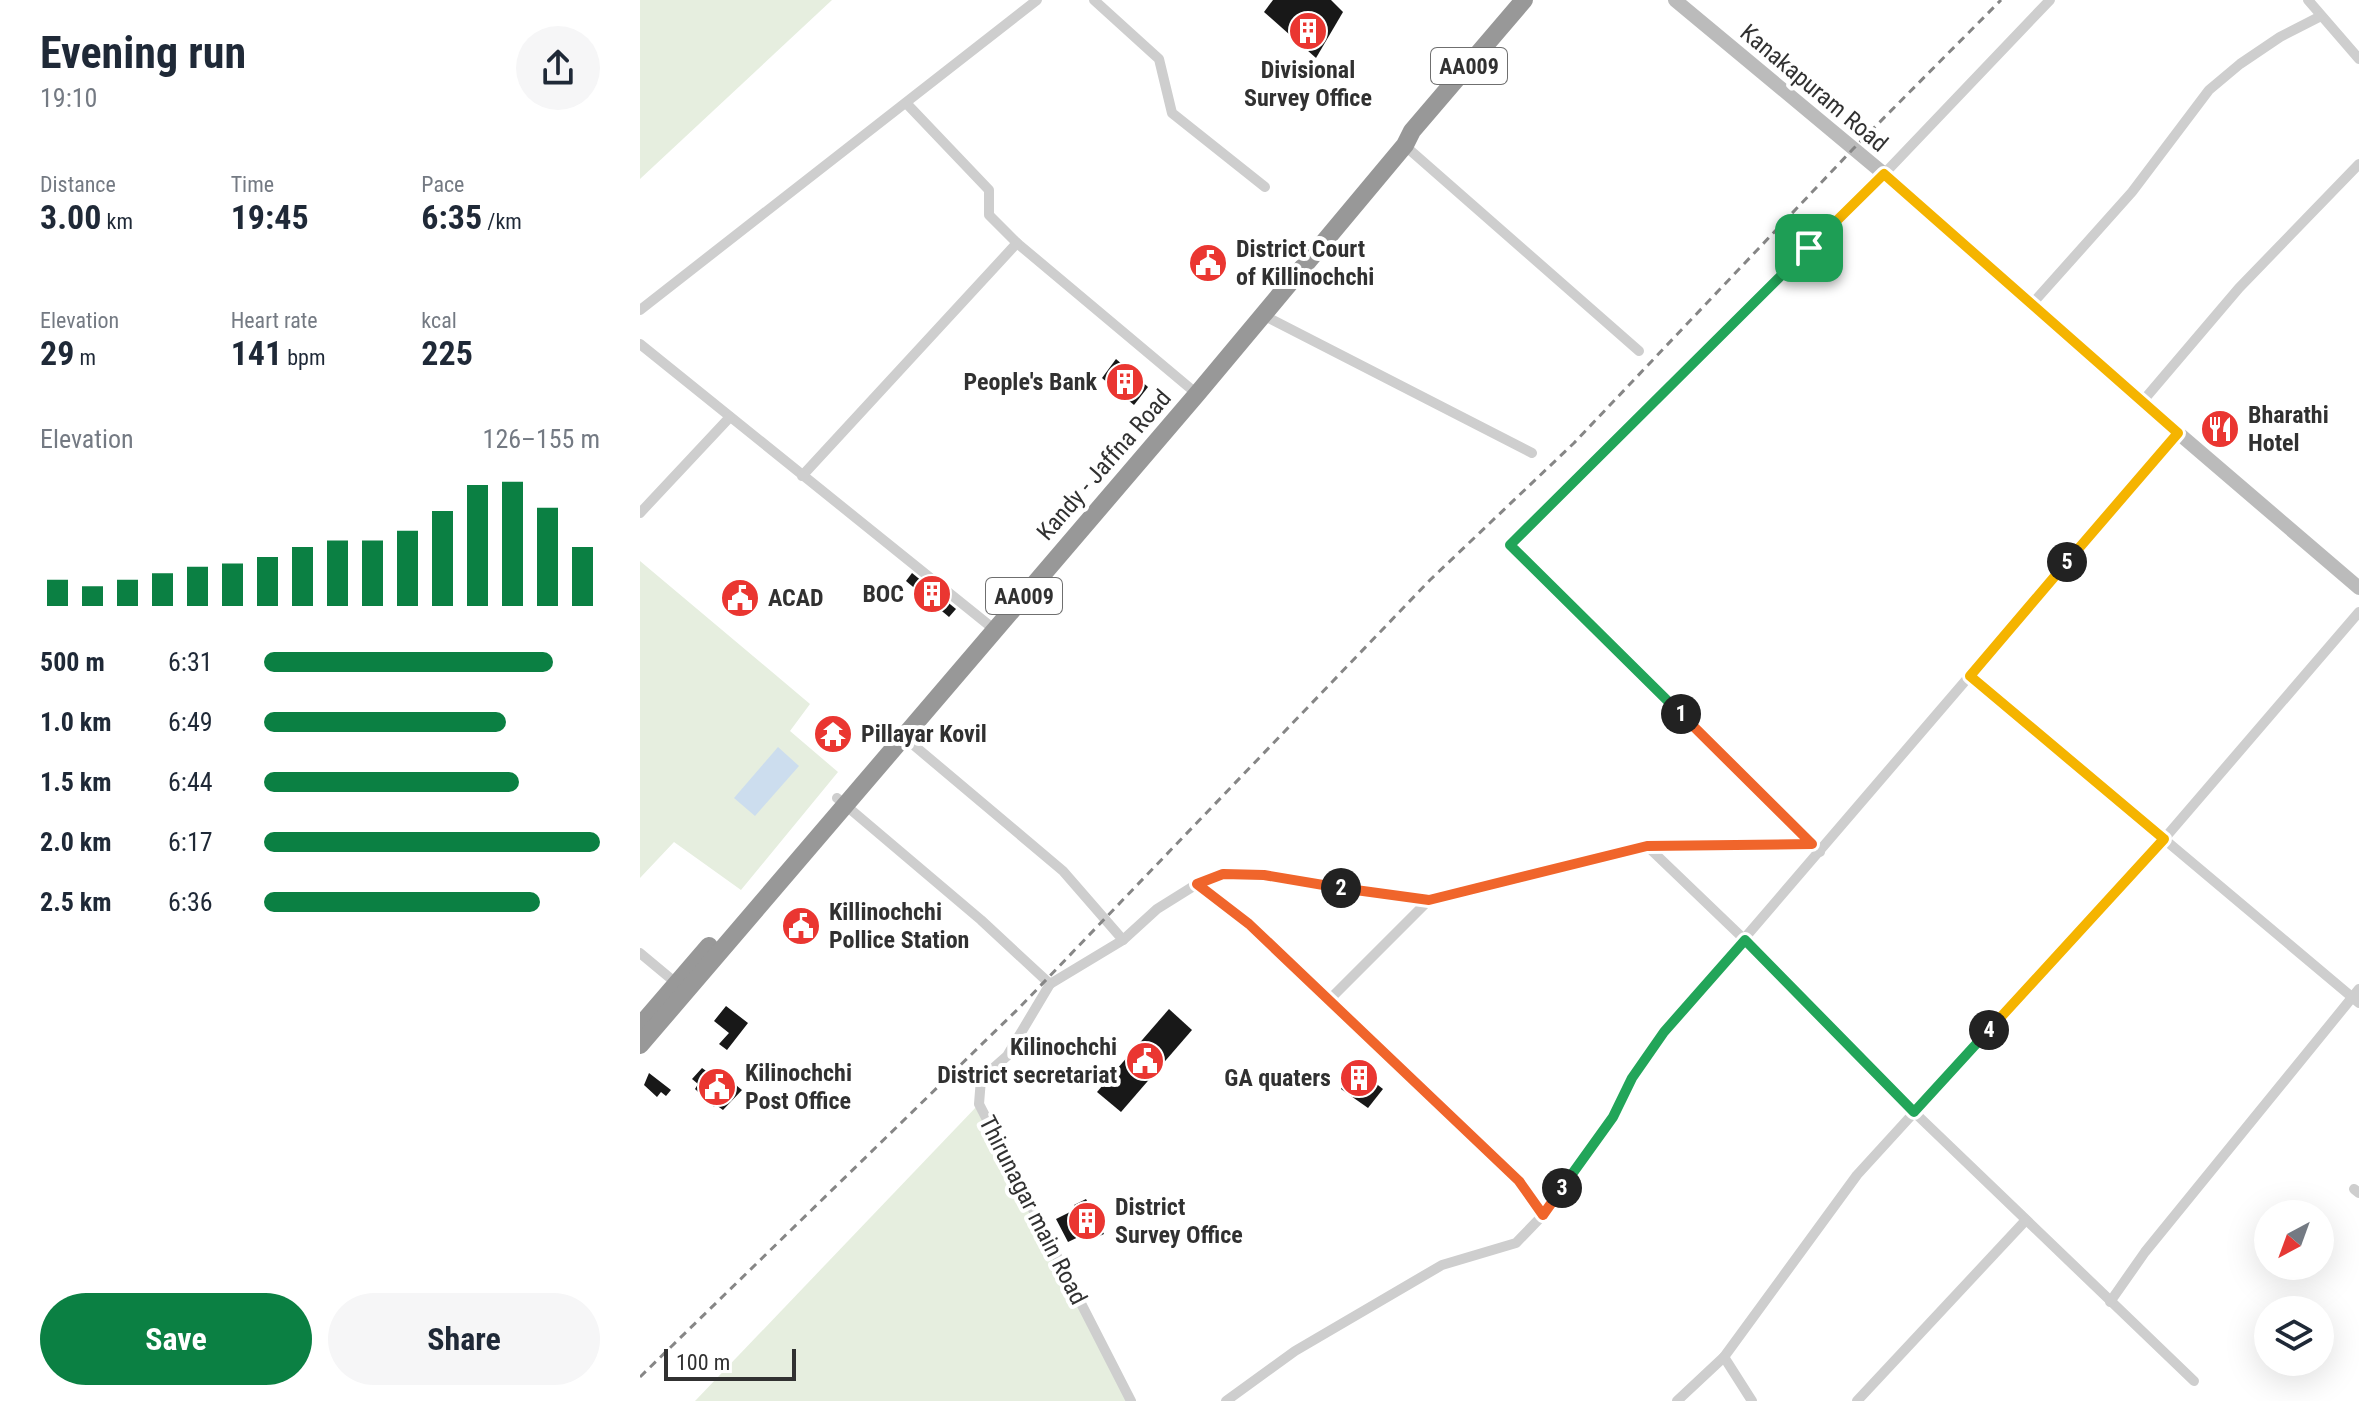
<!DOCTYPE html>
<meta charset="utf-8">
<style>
body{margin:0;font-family:"Roboto Condensed",sans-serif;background:#f6f6f7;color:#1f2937;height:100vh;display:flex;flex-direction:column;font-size:30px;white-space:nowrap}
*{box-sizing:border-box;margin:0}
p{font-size:26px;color:#747a83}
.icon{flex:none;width:44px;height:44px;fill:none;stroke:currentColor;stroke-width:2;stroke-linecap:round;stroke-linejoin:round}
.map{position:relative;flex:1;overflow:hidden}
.details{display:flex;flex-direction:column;background:#fff;width:640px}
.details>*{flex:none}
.needle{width:52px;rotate:221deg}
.fabs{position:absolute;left:1614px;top:1200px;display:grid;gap:16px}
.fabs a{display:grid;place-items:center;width:80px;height:80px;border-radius:50%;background:#fff;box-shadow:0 8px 32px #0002;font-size:40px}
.scale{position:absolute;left:24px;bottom:20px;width:132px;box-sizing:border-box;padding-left:8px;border:4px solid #313131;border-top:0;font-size:22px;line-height:28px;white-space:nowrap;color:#313131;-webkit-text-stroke:6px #fff;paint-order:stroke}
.pin{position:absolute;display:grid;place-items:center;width:68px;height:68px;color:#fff;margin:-34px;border-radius:16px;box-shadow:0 4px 12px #0006}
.km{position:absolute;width:40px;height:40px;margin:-20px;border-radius:50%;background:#222;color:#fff;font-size:22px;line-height:40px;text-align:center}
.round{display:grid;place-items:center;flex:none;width:84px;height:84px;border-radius:42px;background:#f6f6f7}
.summary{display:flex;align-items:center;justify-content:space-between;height:136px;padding:0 40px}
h1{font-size:44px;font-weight:700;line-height:60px}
.metrics{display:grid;grid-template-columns:repeat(3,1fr);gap:12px;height:136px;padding:8px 40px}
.metrics div{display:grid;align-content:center}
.metrics b{font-size:34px;font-weight:700}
.metrics small{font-size:22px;font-weight:400}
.metrics p{font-size:22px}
.chart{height:224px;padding:16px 40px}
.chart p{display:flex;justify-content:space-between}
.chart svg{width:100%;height:144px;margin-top:8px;stroke:#0b8043;stroke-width:6}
.button{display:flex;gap:16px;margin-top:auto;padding:16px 40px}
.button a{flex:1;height:92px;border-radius:48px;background:#0b8043;color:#fff;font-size:32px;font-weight:700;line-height:92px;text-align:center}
.button a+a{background:#f6f6f7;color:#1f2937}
ul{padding:0 40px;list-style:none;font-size:26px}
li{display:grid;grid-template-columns:128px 96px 1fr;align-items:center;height:60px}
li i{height:20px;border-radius:10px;background:#0b8043}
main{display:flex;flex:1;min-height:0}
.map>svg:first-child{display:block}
</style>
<main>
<section class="details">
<div class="summary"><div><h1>Evening run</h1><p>19:10</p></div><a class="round"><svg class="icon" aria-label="share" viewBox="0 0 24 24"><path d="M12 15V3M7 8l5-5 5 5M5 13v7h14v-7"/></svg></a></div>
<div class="metrics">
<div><p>Distance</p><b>3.00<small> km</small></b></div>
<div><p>Time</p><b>19:45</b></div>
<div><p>Pace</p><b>6:35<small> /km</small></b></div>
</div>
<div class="metrics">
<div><p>Elevation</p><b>29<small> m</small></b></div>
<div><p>Heart rate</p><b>141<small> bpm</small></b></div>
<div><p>kcal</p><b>225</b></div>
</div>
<div class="chart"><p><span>Elevation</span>126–155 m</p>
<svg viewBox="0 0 160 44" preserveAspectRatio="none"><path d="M5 44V36M15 44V38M25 44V36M35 44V34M45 44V32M55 44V31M65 44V29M75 44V26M85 44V24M95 44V24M105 44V21M115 44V15M125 44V7M135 44V6M145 44V14M155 44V26"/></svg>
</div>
<ul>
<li><b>500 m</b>6:31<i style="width:86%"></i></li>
<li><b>1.0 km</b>6:49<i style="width:72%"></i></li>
<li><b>1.5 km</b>6:44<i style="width:76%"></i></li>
<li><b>2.0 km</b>6:17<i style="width:100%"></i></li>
<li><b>2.5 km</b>6:36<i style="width:82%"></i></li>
</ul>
<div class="button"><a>Save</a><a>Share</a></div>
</section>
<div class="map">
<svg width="1719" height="1401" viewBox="0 0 1719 1401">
<rect width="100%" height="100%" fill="#fff"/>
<g fill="#e6eedf">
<path d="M 0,0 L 192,0 L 0,179 Z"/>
<path d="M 0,561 L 170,704 L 150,731 L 198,772 L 101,890 L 34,842 L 0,878 Z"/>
<path d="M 339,1104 L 496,1401 L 55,1401 Z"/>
</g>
<path fill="#cde" d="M 138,747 L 159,766 L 115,816 L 94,798 Z"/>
<g fill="#181818">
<path d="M 633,0 L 691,0 L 703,12 L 676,58 L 624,12 Z"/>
<path d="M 476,359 L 508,387 L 494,405 L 462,378 Z"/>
<path d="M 272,573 L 316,609 L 309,617 L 266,581 Z"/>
<path d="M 86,1006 L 108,1023 L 87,1050 L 79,1044 L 89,1033 L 74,1021 Z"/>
<path d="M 529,1009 L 552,1030 L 481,1112 L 457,1092 Z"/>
<path d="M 62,1068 L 76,1078 L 81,1073 L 102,1090 L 83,1110 L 76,1105 L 74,1107 L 55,1089 L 58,1084 L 52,1079 Z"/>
<path d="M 716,1068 L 743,1089 L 728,1108 L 701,1089 Z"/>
<path d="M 9,1073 L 31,1090 L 26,1096 L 21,1092 L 17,1097 L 4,1085 Z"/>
<path d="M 446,1199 L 464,1234 L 451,1240 L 447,1233 L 428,1242 L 416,1219 L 436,1209 L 434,1205 Z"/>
</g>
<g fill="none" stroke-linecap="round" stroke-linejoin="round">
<g stroke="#cecece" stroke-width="10">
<path d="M 454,0 L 519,59 L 532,113 L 625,187"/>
<path d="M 1668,0 L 1719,59"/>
<path d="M 267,104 L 349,190 L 349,215 L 377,243 L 557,394"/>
<path d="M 763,144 L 999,351"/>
<path d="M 1392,304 L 1492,192 L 1569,90 L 1600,64 L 1640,37 L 1681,16"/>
<path d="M 0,310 L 397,0"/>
<path d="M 623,315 L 892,453"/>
<path d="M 0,344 L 355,630"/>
<path d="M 1502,402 L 1599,288 L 1719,164"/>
<path d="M 162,476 L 377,243"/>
<path d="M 0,513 L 90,417"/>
<path d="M 1330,676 L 1719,1003"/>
<path d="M 197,798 L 341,920 L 410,984 L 483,940 L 423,871 L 264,737"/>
<path d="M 1007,846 L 1105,940 L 1274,1112 L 1554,1381"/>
<path d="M 1180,852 L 870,545 L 1244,174 L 1410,0"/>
<path d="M 557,884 L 583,874 L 624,875 L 789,900 L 1007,846 L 1172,844"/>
<path d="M 483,940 L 517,909 L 557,884 L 609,924 L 879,1181 L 903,1215 L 876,1243 L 802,1265 L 655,1351 L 586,1401"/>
<path d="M 0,953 L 36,983"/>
<path d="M 410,984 L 367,1056 L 341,1079 L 339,1104 L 491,1401"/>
<path d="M 689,1000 L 789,900"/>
<path d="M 1714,1189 L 1719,1193"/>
<path d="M 903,1215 L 973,1117 L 992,1078 L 1024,1032 L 1538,433"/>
<path d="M 1470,1302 L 1505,1252 L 1719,989"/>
<path d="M 1084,1357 L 1112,1401"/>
<path d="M 1037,1401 L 1084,1357 L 1217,1175 L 1524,839 L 1719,612"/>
<path d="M 1217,1401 L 1386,1220"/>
</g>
<path stroke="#bbb" stroke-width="14" d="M 1035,0 L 1244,174 L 1502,402 L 1719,588"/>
<g stroke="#989898" stroke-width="18">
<path d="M 0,1026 L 69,946"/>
<path d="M 0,1045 L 557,394 L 765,145 L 772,131 L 884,0"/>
</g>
<path stroke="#868686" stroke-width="3" stroke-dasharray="8 6" stroke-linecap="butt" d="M 0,1377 L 380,1007 L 790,580 L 934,443 L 1213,149 L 1361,0"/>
</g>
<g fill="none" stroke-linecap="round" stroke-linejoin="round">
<g stroke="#fff" stroke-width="16">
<path id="split-1" d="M 1041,714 L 870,545 L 1169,248"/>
</g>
<g stroke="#fff" stroke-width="16">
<path id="split-2" d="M 701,888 L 789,900 L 1007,846 L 1172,844 L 1041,714"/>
</g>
<g stroke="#fff" stroke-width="16">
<path id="split-3" d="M 701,888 L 624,875 L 583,874 L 557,884 L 609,924 L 879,1181 L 903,1215 L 922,1188"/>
</g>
<g stroke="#fff" stroke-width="16">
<path id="split-4" d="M 922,1188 L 973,1117 L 992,1078 L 1024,1032 L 1105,940 L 1274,1112 L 1349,1030"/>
</g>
<g stroke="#fff" stroke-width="16">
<path id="split-5" d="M 1349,1030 L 1524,839 L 1330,676 L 1427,562"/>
</g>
<g stroke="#fff" stroke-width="16">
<path id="split-6" d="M 1169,248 L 1244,174 L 1538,433 L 1427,562"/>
</g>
<use href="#split-1" stroke="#22a559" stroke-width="10"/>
<use href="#split-2" stroke="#f0652b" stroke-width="10"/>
<use href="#split-3" stroke="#f0652b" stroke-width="10"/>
<use href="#split-4" stroke="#22a559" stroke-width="10"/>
<use href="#split-5" stroke="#f5b400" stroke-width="10"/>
<use href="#split-6" stroke="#f5b400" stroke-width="10"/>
</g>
<defs>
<g id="building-disc" transform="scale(2)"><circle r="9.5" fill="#ea3631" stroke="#fff"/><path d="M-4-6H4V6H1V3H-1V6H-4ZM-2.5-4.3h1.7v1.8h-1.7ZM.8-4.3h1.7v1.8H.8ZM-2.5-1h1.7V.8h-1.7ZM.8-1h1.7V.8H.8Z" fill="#fff"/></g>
<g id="civic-disc" transform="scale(2)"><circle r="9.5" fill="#ea3631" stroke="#fff"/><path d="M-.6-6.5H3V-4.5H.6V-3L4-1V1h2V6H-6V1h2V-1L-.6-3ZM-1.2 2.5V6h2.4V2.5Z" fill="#fff"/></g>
<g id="restaurant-disc" transform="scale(2)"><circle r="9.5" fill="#ea3631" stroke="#fff"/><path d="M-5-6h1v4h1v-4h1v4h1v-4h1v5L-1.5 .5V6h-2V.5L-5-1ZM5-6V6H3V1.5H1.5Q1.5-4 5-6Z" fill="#fff"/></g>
<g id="temple-disc" transform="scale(2)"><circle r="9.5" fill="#ea3631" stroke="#fff"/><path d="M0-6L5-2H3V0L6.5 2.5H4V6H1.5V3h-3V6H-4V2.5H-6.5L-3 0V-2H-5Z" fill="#fff"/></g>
</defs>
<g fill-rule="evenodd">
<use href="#building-disc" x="668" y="31"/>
<use href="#civic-disc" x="568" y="263"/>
<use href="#building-disc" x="485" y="382"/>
<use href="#restaurant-disc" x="1580" y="429"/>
<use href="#building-disc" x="292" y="594"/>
<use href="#civic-disc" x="100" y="598"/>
<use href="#temple-disc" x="193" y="734"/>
<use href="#civic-disc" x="161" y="926"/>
<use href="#civic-disc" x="505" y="1061"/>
<use href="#building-disc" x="719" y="1078"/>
<use href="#civic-disc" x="77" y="1087"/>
<use href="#building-disc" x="447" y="1221"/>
</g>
<g text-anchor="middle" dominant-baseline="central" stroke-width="8" stroke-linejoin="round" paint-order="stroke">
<g fill="#fff" stroke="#6f6f6f" stroke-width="2">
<rect x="791" y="48" width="76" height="36" rx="6"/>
<rect x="346" y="578" width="76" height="36" rx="6"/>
</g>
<g font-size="22" font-weight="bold" fill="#313131">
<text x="829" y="66">AA009</text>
<text x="384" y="596">AA009</text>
</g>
<g font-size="24" font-weight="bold" fill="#313131" stroke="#fff" text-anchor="start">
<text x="668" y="70" text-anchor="middle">Divisional<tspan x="668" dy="28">Survey Office</tspan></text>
<text x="596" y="249">District Court<tspan x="596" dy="28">of Killinochchi</tspan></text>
<text x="457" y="382" text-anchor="end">People's Bank</text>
<text x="1608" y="415">Bharathi<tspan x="1608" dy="28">Hotel</tspan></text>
<text x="264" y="594" text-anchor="end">BOC</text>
<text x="128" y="598">ACAD</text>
<text x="221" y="734">Pillayar Kovil</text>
<text x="189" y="912">Killinochchi<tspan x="189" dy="28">Pollice Station</tspan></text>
<text x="477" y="1047" text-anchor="end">Kilinochchi<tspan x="477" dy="28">District secretariat</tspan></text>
<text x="105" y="1073">Kilinochchi<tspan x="105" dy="28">Post Office</tspan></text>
<text x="691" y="1078" text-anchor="end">GA quaters</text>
<text x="475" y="1207">District<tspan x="475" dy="28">Survey Office</tspan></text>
</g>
<g font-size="24" fill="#313131" stroke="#fff">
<text transform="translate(1174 88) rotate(40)">Kanakapuram Road</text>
<text transform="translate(464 465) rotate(-49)">Kandy - Jaffna Road</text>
<text transform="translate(393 1210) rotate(63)">Thirunagar main Road</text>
</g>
</g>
</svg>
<div class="fabs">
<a><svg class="needle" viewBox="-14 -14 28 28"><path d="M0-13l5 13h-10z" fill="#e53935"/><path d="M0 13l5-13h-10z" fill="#747a83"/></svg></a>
<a><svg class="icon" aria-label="layers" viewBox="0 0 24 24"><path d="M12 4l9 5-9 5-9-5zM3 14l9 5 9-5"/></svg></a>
</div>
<div class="scale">100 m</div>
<div class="pin" style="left:1169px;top:248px;background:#1e9e55"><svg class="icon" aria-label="arrive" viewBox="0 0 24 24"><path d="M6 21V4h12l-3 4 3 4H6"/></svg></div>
<b class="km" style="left:1041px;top:714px">1</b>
<b class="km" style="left:701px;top:888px">2</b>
<b class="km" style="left:922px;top:1188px">3</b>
<b class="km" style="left:1349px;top:1030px">4</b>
<b class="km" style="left:1427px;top:562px">5</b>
</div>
</main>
